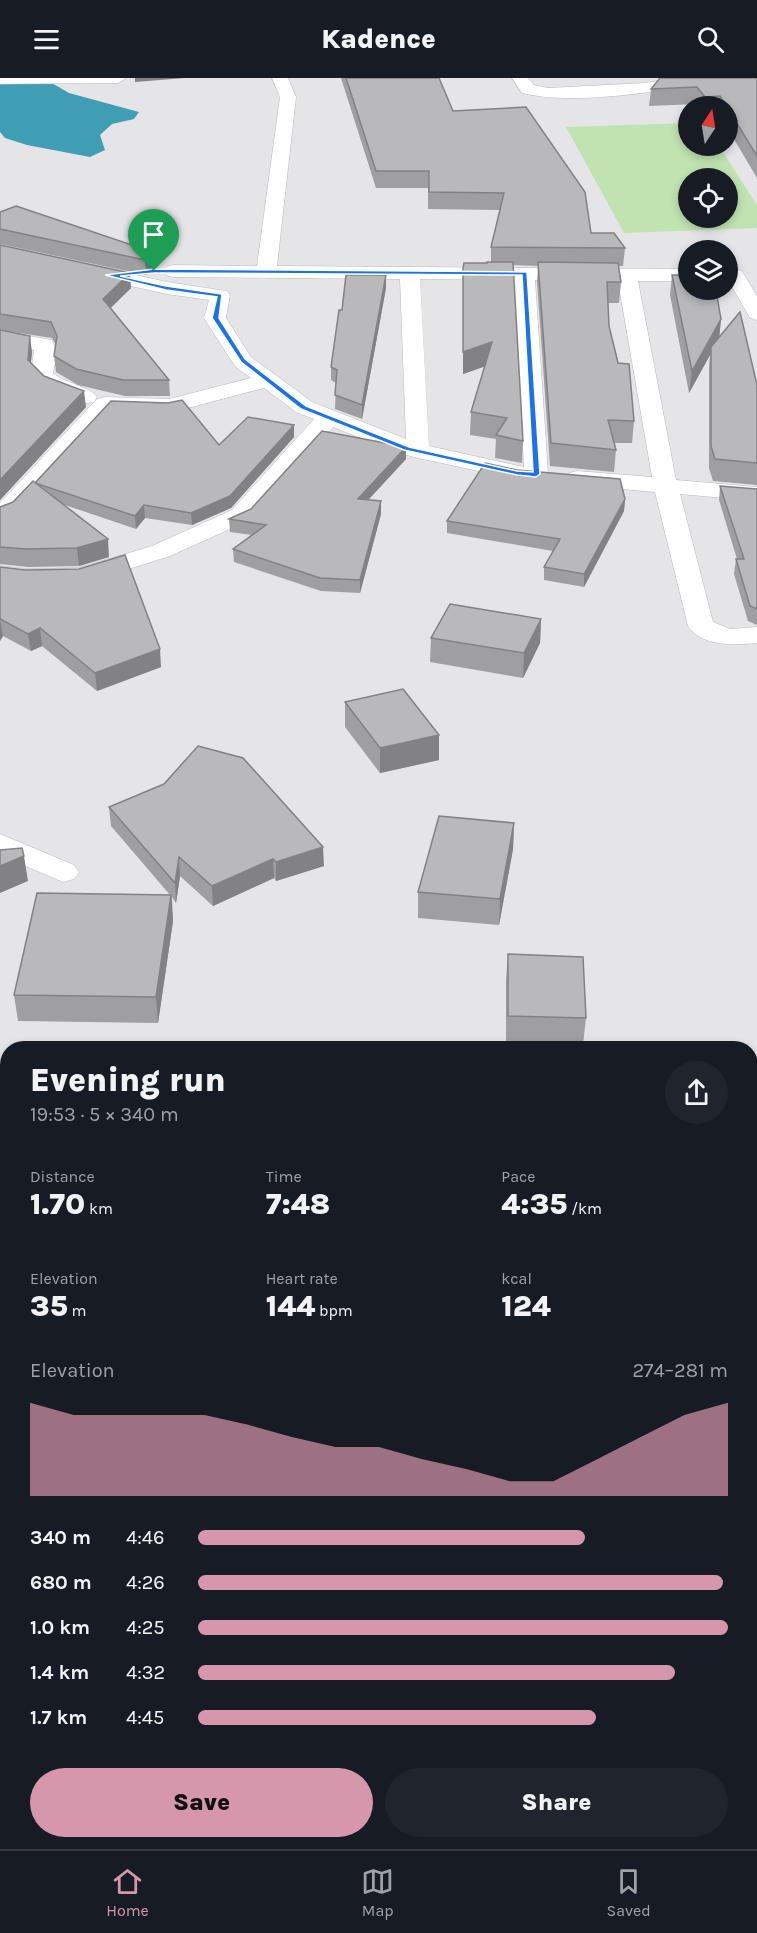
<!DOCTYPE html>
<meta charset="utf-8">
<style>
body{margin:0;font-family:Karla,sans-serif;background:#20242c;color:#f1f3f6;height:100vh;display:flex;flex-direction:column;font-size:22px;white-space:nowrap}
*{box-sizing:border-box;margin:0}
p{font-size:20px;color:#9ea1a6}
.icon{flex:none;width:33px;height:33px;fill:none;stroke:currentColor;stroke-width:2;stroke-linecap:round;stroke-linejoin:round}
.map{position:relative;flex:1;overflow:hidden}
.sheet{position:absolute;left:0px;top:963px;width:758px;height:808px;display:flex;flex-direction:column;background:#171b24;border-radius:24px 24px 0 0;box-shadow:0 3px 9px #0003}
.sheet>*{flex:none}
.needle{width:39px;rotate:12deg}
.controls{position:absolute;left:678px;top:18px;display:grid;gap:12px}
.controls a{display:grid;place-items:center;width:60px;height:60px;border-radius:50%;background:#171b24;box-shadow:0 3px 9px #0003;font-size:30px}
.pin{position:absolute;display:grid;place-items:center;width:51px;height:51px;color:#fff;margin:-62px -26px;border-radius:50% 50% 50% 0;rotate:-45deg;box-shadow:0 0 6px #0007}
.pin .icon{rotate:45deg}
.round{display:grid;place-items:center;flex:none;width:63px;height:63px;border-radius:32px;background:#20242c}
.headline{display:flex;align-items:center;justify-content:space-between;height:102px;padding:0 30px}
h1{font-size:33px;font-weight:800;line-height:45px}
.stats{display:grid;grid-template-columns:repeat(3,1fr);gap:9px;height:102px;padding:6px 30px}
.stats div{display:grid;align-content:center}
.stats b{font-size:30px;font-weight:800}
.stats small{font-size:16px;font-weight:400}
.stats p{font-size:16px}
.chart{height:168px;padding:12px 30px}
.chart p{display:flex;justify-content:space-between}
.chart svg{width:100%;height:108px;margin-top:6px;fill:#d696ab;opacity:.7}
.action{display:flex;gap:12px;margin-top:auto;padding:12px 30px}
.action a{flex:1;height:69px;border-radius:36px;background:#d696ab;color:#111;font-size:24px;font-weight:800;line-height:69px;text-align:center}
.action a+a{background:#20242c;color:#f1f3f6}
ul{padding:0 30px;list-style:none;font-size:20px}
li{display:grid;grid-template-columns:96px 72px 1fr;align-items:center;height:45px}
li i{height:15px;border-radius:8px;background:#d696ab}
header{display:flex;justify-content:space-between;align-items:center;height:78px;padding:0 30px;background:#171b24;font-size:27px;font-weight:800}
.tabs{display:flex;justify-content:space-around;align-items:center;height:84px;border-top:2px solid #363941;background:#171b24;font-size:16px;color:#9ea1a6}
.tabs a{display:grid;justify-items:center;gap:3px}
.tabs .active{color:#d696ab}
.map>svg:first-child{display:block}
</style>
<header><svg class="icon" aria-label="menu" viewBox="0 0 24 24"><path d="M4 6h16M4 12h16M4 18h16"/></svg>Kadence<svg class="icon" aria-label="search" viewBox="0 0 24 24"><circle cx="10" cy="10" r="6"/><path d="M15 15l6 6"/></svg></header>
<div class="map">
<svg width="757" height="1771" viewBox="0 0 757 1771">
<rect width="100%" height="100%" fill="#e5e5e8"/>
<path fill="#c0e3b2" fill-rule="evenodd" d="M 688,45 L 688,68 L 719,68 L 757,127 L 757,150 L 624,155 L 566,49 ZM 688,100 L 728,100 L 728,140 L 688,140 Z"/>
<path fill="#3f9db4" d="M 50,4 L 69,15 L 139,34 L 134,41 L 112,46 L 100,57 L 105,72 L 90,79 L 27,67 L 5,60 L 0,54 L 0,5 Z"/>
<g fill="none" stroke-linecap="round" stroke-linejoin="round">
<g stroke="#b9b8bc" stroke-width="2">
<path id="lane" d="M 355,1764 L 391,1764 L 388,1771 L 352,1771 Z"/>
</g>
<g stroke="#b9b8bc" stroke-width="1">
<g id="street">
<path d="M 0,0 L 126,0 L 118,5 L 0,6 Z"/>
<path d="M 272,0 L 288,0 L 296,19 L 277,188 L 688,191 L 688,203 L 638,203 L 676,402 L 757,409 L 757,423 L 680,416 L 713,544 L 730,551 L 757,549 L 757,565 C 735,567 702,569 688,548 L 655,414 L 577,407 L 569,405 L 565,400 L 569,395 L 577,393 L 652,399 L 618,203 L 535,202 L 548,396 L 544,401 L 525,403 L 418,380 L 399,375 L 333,349 L 250,442 L 170,478 L 81,506 L 28,507 L 0,504 L 0,488 L 28,491 L 79,490 L 152,468 L 232,432 L 314,341 L 296,334 L 264,310 L 169,335 L 111,333 L 14,439 L 0,444 L 0,425 L 97,321 L 105,319 L 169,321 L 251,300 L 235,288 L 204,240 L 209,222 L 167,216 L 0,179 L 0,167 L 167,204 L 227,213 L 230,217 L 226,240 L 251,279 L 312,324 L 406,361 L 400,201 L 173,199 L 166,197 L 163,193 L 166,189 L 173,187 L 257,188 L 280,19 ZM 420,201 L 514,202 L 524,389 L 429,368 Z"/>
<path d="M 512,0 L 528,0 L 534,7 L 548,10 L 645,5 L 678,0 L 719,0 L 711,5 C 656,13 575,28 522,15 Z"/>
<path d="M 735,191 L 742,193 L 757,218 L 757,242 L 750,240 L 728,202 L 728,193 Z"/>
<path d="M 0,253 L 52,262 L 57,275 L 53,295 C 66,306 91,309 97,319 L 94,324 C 73,329 43,313 31,296 L 34,272 L 0,265 Z"/>
<path d="M 0,756 L 74,787 L 79,794 L 74,801 L 63,804 L 0,777 Z"/>
<path d="M 757,1160 L 757,1193 L 750,1195 L 750,1162 Z"/>
<path d="M 0,1386 L 8,1388 L 8,1424 L 0,1422 Z"/>
<path d="M 750,1635 L 757,1638 L 757,1683 L 750,1680 Z"/>
</g>
</g>
<use href="#lane" fill="#fff" fill-rule="evenodd"/>
<use href="#street" fill="#fff" fill-rule="evenodd"/>
</g>
<g fill="#9f9fa2">
<path d="M 341,0 L 439,0 L 453,33 L 591,155 L 625,170 L 623,188 L 618,188 L 621,204 L 619,225 L 608,225 L 609,248 L 634,343 L 632,365 L 614,365 L 616,372 L 614,394 L 550,388 L 537,204 L 538,188 L 513,187 L 523,363 L 522,385 L 495,380 L 496,361 L 470,357 L 471,334 L 485,288 L 463,296 L 463,190 L 487,185 L 491,184 L 491,169 L 500,132 L 428,131 L 428,110 L 376,110 Z"/>
<path d="M 757,0 L 757,100 L 728,51 L 728,28 L 698,28 L 696,26 L 649,28 L 651,11 Z"/>
<path d="M 0,134 L 153,174 L 154,189 L 146,197 L 0,166 Z"/>
<path d="M 0,167 L 131,210 L 111,230 L 169,302 L 170,318 L 125,318 L 78,307 L 56,294 L 54,278 L 56,267 L 52,260 L 0,252 L 32,274 L 31,285 L 44,298 L 86,329 L 0,422 Z"/>
<path d="M 672,197 L 721,241 L 719,260 L 757,307 L 757,407 L 713,403 L 709,390 L 709,290 L 710,277 L 689,315 L 670,217 Z"/>
<path d="M 386,210 L 362,341 L 335,331 L 336,305 L 331,302 L 331,289 L 342,232 Z"/>
<path d="M 294,347 L 294,359 L 231,430 L 192,447 L 145,440 L 136,451 L 62,426 L 109,479 L 79,488 L 28,489 L 0,486 L 0,429 L 13,424 L 35,405 L 219,367 Z"/>
<path d="M 406,381 L 368,422 L 381,436 L 360,515 L 321,513 L 234,484 L 233,471 L 252,457 L 230,454 L 229,441 Z"/>
<path d="M 720,408 L 757,411 L 757,547 L 748,543 L 734,496 L 736,481 L 737,481 L 719,422 Z"/>
<path d="M 625,421 L 624,433 L 584,509 L 544,502 L 544,489 L 553,473 L 447,455 L 447,443 Z"/>
<path d="M 0,489 L 161,589 L 97,613 L 42,568 L 31,573 L 3,558 L 0,563 Z"/>
<path d="M 541,541 L 540,565 L 523,600 L 430,584 L 431,560 Z"/>
<path d="M 345,624 L 439,657 L 439,682 L 380,695 L 345,649 Z"/>
<path d="M 109,729 L 324,788 L 276,803 L 274,800 L 213,828 L 180,798 L 176,825 L 172,819 L 173,843 L 158,945 L 18,943 L 14,917 L 170,817 L 111,748 Z"/>
<path d="M 514,745 L 513,771 L 499,847 L 418,840 L 418,814 Z"/>
<path d="M 508,876 L 586,940 L 583,967 L 506,965 L 506,902 Z"/>
</g>
<g fill="#828284">
<path d="M 135,0 L 185,0 L 135,4 Z"/>
<path d="M 153,174 L 154,189 L 146,197 L 145,182 Z"/>
<path d="M 130,195 L 131,210 L 104,236 L 103,221 Z"/>
<path d="M 386,197 L 386,210 L 362,341 L 362,327 Z"/>
<path d="M 721,241 L 719,262 L 711,269 L 710,277 L 689,315 L 692,293 Z"/>
<path d="M 30,258 L 32,274 L 29,298 L 28,282 Z"/>
<path d="M 492,264 L 492,286 L 463,296 L 463,274 Z"/>
<path d="M 84,313 L 86,329 L 0,422 L 0,402 Z"/>
<path d="M 294,347 L 294,359 L 231,430 L 192,447 L 191,435 Z"/>
<path d="M 406,369 L 406,381 L 358,433 L 358,421 Z"/>
<path d="M 625,421 L 624,433 L 584,509 L 584,496 Z"/>
<path d="M 381,423 L 381,436 L 360,515 L 360,502 Z"/>
<path d="M 144,427 L 145,440 L 136,451 L 135,438 Z"/>
<path d="M 108,461 L 109,479 L 79,488 L 77,470 Z"/>
<path d="M 0,541 L 3,558 L 0,563 Z"/>
<path d="M 541,541 L 540,565 L 523,600 L 524,575 Z"/>
<path d="M 40,550 L 42,568 L 31,573 L 28,556 Z"/>
<path d="M 160,571 L 161,589 L 97,613 L 95,595 Z"/>
<path d="M 439,657 L 439,682 L 380,695 L 380,670 Z"/>
<path d="M 514,745 L 513,771 L 499,847 L 500,821 Z"/>
<path d="M 323,769 L 324,788 L 276,803 L 276,784 Z"/>
<path d="M 24,778 L 28,803 L 0,815 L 0,788 Z"/>
<path d="M 179,779 L 180,798 L 176,825 L 175,805 Z"/>
<path d="M 273,781 L 274,800 L 213,828 L 212,808 Z"/>
<path d="M 171,817 L 173,843 L 158,945 L 156,919 Z"/>
<path d="M 757,1422 L 757,1432 L 754,1448 L 750,1450 L 750,1425 Z"/>
</g>
<g fill="#b9b9bc" stroke="#828284" stroke-width="1.5">
<path d="M 346,0 L 439,0 L 453,33 L 526,29 L 585,114 L 591,155 L 614,155 L 625,170 L 491,169 L 504,115 L 429,114 L 429,93 L 376,93 Z"/>
<path d="M 660,0 L 757,0 L 757,78 L 728,31 L 728,28 L 726,28 L 720,18 L 705,19 L 697,9 L 651,11 Z"/>
<path d="M 16,128 L 153,174 L 145,182 L 0,151 L 0,134 Z"/>
<path d="M 0,167 L 130,195 L 103,221 L 169,302 L 123,302 L 76,291 L 54,278 L 57,258 L 51,244 L 0,236 Z"/>
<path d="M 487,184 L 513,184 L 523,363 L 496,357 L 507,340 L 471,334 L 492,264 L 463,274 L 463,190 L 464,185 L 487,185 Z"/>
<path d="M 538,184 L 618,185 L 621,204 L 607,204 L 609,248 L 618,285 L 629,286 L 634,343 L 608,342 L 616,372 L 551,365 Z"/>
<path d="M 346,197 L 386,197 L 362,327 L 335,317 L 337,292 L 331,289 L 339,232 L 342,232 Z"/>
<path d="M 672,197 L 688,197 L 688,212 L 716,212 L 721,241 L 692,293 Z"/>
<path d="M 740,234 L 757,307 L 757,385 L 715,381 L 711,368 L 711,269 Z"/>
<path d="M 0,252 L 30,258 L 28,282 L 44,298 L 84,313 L 0,402 Z"/>
<path d="M 182,322 L 219,367 L 248,339 L 294,347 L 230,418 L 191,435 L 144,427 L 135,438 L 35,405 L 111,323 L 168,325 Z"/>
<path d="M 322,353 L 406,369 L 358,421 L 381,423 L 360,502 L 320,500 L 233,471 L 266,447 L 229,441 L 251,431 Z"/>
<path d="M 485,385 L 517,392 L 620,401 L 625,421 L 584,496 L 544,489 L 560,461 L 447,443 Z"/>
<path d="M 33,403 L 108,461 L 77,470 L 26,471 L 0,469 L 0,429 L 13,424 Z"/>
<path d="M 720,408 L 757,411 L 757,531 L 750,528 L 736,481 L 744,481 Z"/>
<path d="M 125,477 L 160,571 L 95,595 L 40,550 L 28,556 L 0,541 L 0,489 L 26,492 L 79,491 Z"/>
<path d="M 450,526 L 541,541 L 524,575 L 431,560 Z"/>
<path d="M 403,611 L 439,657 L 380,670 L 345,624 Z"/>
<path d="M 198,668 L 243,680 L 323,769 L 276,784 L 273,781 L 212,808 L 179,779 L 175,805 L 109,729 L 164,706 Z"/>
<path d="M 439,738 L 514,745 L 500,821 L 418,814 Z"/>
<path d="M 22,770 L 24,778 L 0,788 L 0,772 Z"/>
<path d="M 37,815 L 171,817 L 156,919 L 14,917 Z"/>
<path d="M 508,876 L 583,879 L 586,940 L 508,938 Z"/>
<path d="M 750,1410 L 757,1418 L 757,1422 L 750,1425 Z"/>
</g>
<path fill="#1a73e8" stroke="#fff" stroke-width="1.5" fill-rule="evenodd" d="M 154,191 L 527,194 L 540,396 L 536,399 L 517,397 L 404,372 L 301,331 L 241,284 L 212,240 L 217,219 L 166,212 L 105,197 ZM 154,195 L 522,197 L 533,394 L 517,393 L 409,369 L 306,328 L 245,281 L 219,240 L 222,216 L 166,208 L 120,198 Z"/>
</svg>
<div class="controls">
<a><svg class="needle" viewBox="-14 -14 28 28"><path d="M0-13l5 13h-10z" fill="#e53935"/><path d="M0 13l5-13h-10z" fill="#9ea1a6"/></svg></a>
<a><svg class="icon" aria-label="locate" viewBox="0 0 24 24"><circle cx="12" cy="12" r="6"/><path d="M12 2v4M12 18v4M2 12h4M18 12h4"/></svg></a>
<a><svg class="icon" aria-label="layers" viewBox="0 0 24 24"><path d="M12 4l9 5-9 5-9-5zM3 14l9 5 9-5"/></svg></a>
</div>
<div class="pin" style="left:154px;top:193px;background:#1e9e55"><svg class="icon" aria-label="arrive" viewBox="0 0 24 24"><path d="M6 21V4h12l-3 4 3 4H6"/></svg></div>
<section class="sheet">
<div class="headline"><div><h1>Evening run</h1><p>19:53 · 5 × 340 m</p></div><a class="round"><svg class="icon" aria-label="share" viewBox="0 0 24 24"><path d="M12 15V3M7 8l5-5 5 5M5 13v7h14v-7"/></svg></a></div>
<div class="stats">
<div><p>Distance</p><b>1.70<small> km</small></b></div>
<div><p>Time</p><b>7:48</b></div>
<div><p>Pace</p><b>4:35<small> /km</small></b></div>
</div>
<div class="stats">
<div><p>Elevation</p><b>35<small> m</small></b></div>
<div><p>Heart rate</p><b>144<small> bpm</small></b></div>
<div><p>kcal</p><b>124</b></div>
</div>
<div class="chart"><p><span>Elevation</span>274–281 m</p>
<svg viewBox="0 0 160 44" preserveAspectRatio="none"><path d="M0 44V6L10 11L20 11L30 11L40 11L50 15L60 20L70 24L80 24L90 29L100 33L110 38L120 38L130 29L140 20L150 11L160 6V44z"/></svg>
</div>
<ul>
<li><b>340 m</b>4:46<i style="width:73%"></i></li>
<li><b>680 m</b>4:26<i style="width:99%"></i></li>
<li><b>1.0 km</b>4:25<i style="width:100%"></i></li>
<li><b>1.4 km</b>4:32<i style="width:90%"></i></li>
<li><b>1.7 km</b>4:45<i style="width:75%"></i></li>
</ul>
<div class="action"><a>Save</a><a>Share</a></div>
</section>
</div>
<nav class="tabs">
<a class="active"><svg class="icon" aria-label="home" viewBox="0 0 24 24"><path d="M3 11l9-7 9 7M6 9v11h12V9"/></svg>Home</a>
<a><svg class="icon" aria-label="map" viewBox="0 0 24 24"><path d="M3 6l6-2 6 2 6-2v14l-6 2-6-2-6 2zM9 4v14M15 6v14"/></svg>Map</a>
<a><svg class="icon" aria-label="saved" viewBox="0 0 24 24"><path d="M7 4h10v16l-5-4-5 4z"/></svg>Saved</a>
</nav>
